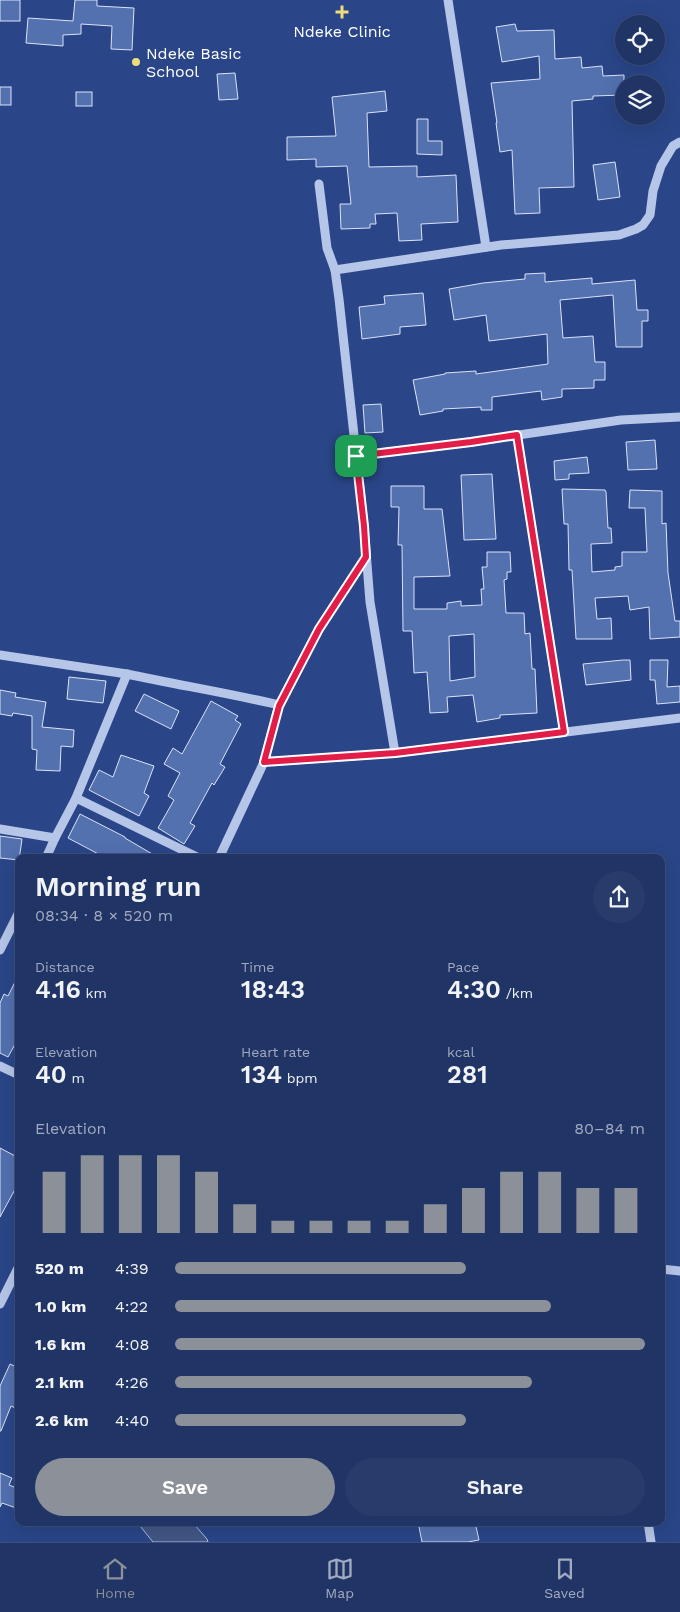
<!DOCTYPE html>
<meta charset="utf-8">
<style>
body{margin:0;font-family:"Work Sans",sans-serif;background:#283c6c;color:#f1f3f6;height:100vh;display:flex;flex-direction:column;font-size:19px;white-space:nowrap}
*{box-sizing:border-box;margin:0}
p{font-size:16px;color:#a2aabf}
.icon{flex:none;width:28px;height:28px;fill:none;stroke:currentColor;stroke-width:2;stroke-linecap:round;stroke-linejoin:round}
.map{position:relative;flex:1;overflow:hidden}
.details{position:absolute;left:15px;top:854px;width:650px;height:672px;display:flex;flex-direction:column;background:#203466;border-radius:10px;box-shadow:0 5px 20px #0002,0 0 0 1px #3d4f7a}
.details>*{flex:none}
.controls{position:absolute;left:615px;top:15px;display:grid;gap:10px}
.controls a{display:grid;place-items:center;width:50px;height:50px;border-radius:50%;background:#203466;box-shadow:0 5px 20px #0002,0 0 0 1px #3d4f7a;font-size:25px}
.pin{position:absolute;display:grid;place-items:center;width:42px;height:42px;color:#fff;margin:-21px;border-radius:10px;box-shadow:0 2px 8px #0006}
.round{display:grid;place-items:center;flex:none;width:52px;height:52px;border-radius:26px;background:#283c6c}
.head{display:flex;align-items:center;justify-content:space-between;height:85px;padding:0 20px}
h1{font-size:28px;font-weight:600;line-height:38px}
.stats{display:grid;grid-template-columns:repeat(3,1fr);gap:8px;height:85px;padding:5px 20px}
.stats div{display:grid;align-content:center}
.stats b{font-size:25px;font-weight:600}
.stats small{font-size:14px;font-weight:400}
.stats p{font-size:14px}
.chart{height:140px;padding:10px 20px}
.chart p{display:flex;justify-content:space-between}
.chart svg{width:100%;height:90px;margin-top:5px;stroke:#8c9099;stroke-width:6}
.cta{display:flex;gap:10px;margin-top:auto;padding:10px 20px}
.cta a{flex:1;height:58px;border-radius:30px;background:#8c9099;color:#fff;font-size:20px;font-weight:600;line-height:58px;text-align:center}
.cta a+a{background:#283c6c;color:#f1f3f6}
ul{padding:0 20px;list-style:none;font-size:16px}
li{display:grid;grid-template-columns:80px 60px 1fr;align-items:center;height:38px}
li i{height:12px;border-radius:6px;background:#8c9099}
.menu{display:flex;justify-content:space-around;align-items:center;height:70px;border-top:1px solid #3d4f7a;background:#203466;font-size:14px;color:#a2aabf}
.menu a{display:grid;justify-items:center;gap:2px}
.menu .active{color:#8c9099}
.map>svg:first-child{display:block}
</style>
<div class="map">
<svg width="680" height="1542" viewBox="0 0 680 1542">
<rect width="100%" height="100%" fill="#2a4688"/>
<path fill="#425786" stroke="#abbfe8" d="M 143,1523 L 193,1523 L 207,1539 L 208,1542 L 153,1542 L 140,1526 Z"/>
<g fill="#5370af" stroke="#dae3f7" fill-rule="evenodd">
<rect x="0" y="0" width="20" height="21"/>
<path d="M 75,0 L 97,0 L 97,6 L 134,8 L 132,50 L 111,49 L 112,26 L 81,24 L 81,34 L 63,35 L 63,46 L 26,43 L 28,18 L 73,21 Z"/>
<path d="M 515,24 L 517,31 L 554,30 L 555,59 L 581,57 L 582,68 L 602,66 L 603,76 L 624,75 L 624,95 L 593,96 L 593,99 L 572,101 L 574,187 L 539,188 L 540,213 L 515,214 L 512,150 L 500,152 L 496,123 L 497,123 L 491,83 L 540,79 L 539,56 L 502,62 L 496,27 Z"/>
<path d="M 235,73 L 238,99 L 219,100 L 217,74 Z"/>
<rect x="0" y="87" width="11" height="18"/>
<path d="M 385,91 L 387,111 L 367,113 L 369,167 L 417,166 L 417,177 L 456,175 L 458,222 L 421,224 L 422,240 L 399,241 L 397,213 L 375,214 L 376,224 L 370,224 L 370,228 L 341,229 L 340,204 L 351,204 L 347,166 L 316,167 L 316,159 L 287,160 L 287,137 L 336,136 L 332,97 Z"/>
<rect x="76" y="92" width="16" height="14"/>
<path d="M 417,119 L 428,119 L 428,141 L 442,141 L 442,155 L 417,154 Z"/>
<path d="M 615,162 L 620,197 L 598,200 L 593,165 Z"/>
<path d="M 545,273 L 545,282 L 592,278 L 592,284 L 635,280 L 637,310 L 648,310 L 648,321 L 642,321 L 642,347 L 616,347 L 613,295 L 560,300 L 563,338 L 593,336 L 595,362 L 605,362 L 605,380 L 594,380 L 594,388 L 562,389 L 562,397 L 542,400 L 541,391 L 492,397 L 492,410 L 481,410 L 481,407 L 443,409 L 443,411 L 420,415 L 413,380 L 445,374 L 445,373 L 476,371 L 476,374 L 548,364 L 547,334 L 489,341 L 486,315 L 454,320 L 449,289 L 483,283 L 525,279 L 525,274 Z"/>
<path d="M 423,293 L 426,325 L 400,327 L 400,334 L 362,339 L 359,307 L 385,304 L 384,296 Z"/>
<path d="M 381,404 L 383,432 L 365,433 L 363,405 Z"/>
<path d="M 655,440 L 657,469 L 628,470 L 626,442 Z"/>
<path d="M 587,457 L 589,473 L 569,474 L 569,479 L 555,480 L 554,461 Z"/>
<path d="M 492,474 L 496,539 L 464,540 L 461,475 Z"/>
<path d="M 391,486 L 424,486 L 424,509 L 442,509 L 450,576 L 414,577 L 414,609 L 447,609 L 447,603 L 461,601 L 461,606 L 482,605 L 481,589 L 484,589 L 482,567 L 487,567 L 487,552 L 510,552 L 511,572 L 507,572 L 507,579 L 504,580 L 506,613 L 524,613 L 525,634 L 530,633 L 532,669 L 535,669 L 537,713 L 500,715 L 500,718 L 477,722 L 473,695 L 447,697 L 448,712 L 430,713 L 427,672 L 414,673 L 412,631 L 403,631 L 402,545 L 398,545 L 399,507 L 391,507 ZM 474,634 L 475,677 L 450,681 L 449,636 Z"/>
<path d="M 562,489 L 605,490 L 606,492 L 608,528 L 611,528 L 612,543 L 591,544 L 592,572 L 615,570 L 615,567 L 622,566 L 622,552 L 647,552 L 645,508 L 629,508 L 630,490 L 662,491 L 662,524 L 666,523 L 668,573 L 675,621 L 680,621 L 680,637 L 650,639 L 649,607 L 630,610 L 628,596 L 595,598 L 597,619 L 611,618 L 612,639 L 576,639 L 572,570 L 569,570 L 568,524 L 564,524 Z"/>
<path d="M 623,660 L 630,660 L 631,680 L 586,685 L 583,664 Z"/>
<path d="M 650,660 L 668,660 L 667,687 L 680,686 L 680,702 L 657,704 L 655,680 L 650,680 Z"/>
<path d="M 69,677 L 106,681 L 103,703 L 67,699 Z"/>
<path d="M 0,690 L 16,693 L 15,697 L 46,702 L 42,727 L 74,730 L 73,747 L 61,746 L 60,771 L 36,770 L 37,750 L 32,749 L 32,716 L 13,713 L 12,716 L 0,714 Z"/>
<path d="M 144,694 L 179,711 L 171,729 L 135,711 Z"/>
<path d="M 211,701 L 238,716 L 235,720 L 241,724 L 220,764 L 225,767 L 214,785 L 212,783 L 190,823 L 195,826 L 184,844 L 158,828 L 174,800 L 168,796 L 180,773 L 164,764 L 173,748 L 182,754 Z"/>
<path d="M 121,755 L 154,766 L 144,793 L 149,796 L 139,816 L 89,790 L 99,770 L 113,777 Z"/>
<path d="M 80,814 L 125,837 L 125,838 L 159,858 L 106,858 L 68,838 Z"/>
<path d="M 0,836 L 22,839 L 19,860 L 0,858 Z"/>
<path d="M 19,974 L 19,1037 L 8,1057 L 0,1053 L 0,1003 L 4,994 L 8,996 Z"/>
<path d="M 0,1148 L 19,1158 L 19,1182 L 0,1217 Z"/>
<path d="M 10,1364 L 19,1368 L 19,1400 L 15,1408 L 11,1406 L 1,1431 L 0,1431 L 0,1386 Z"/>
<path d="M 0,1473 L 12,1478 L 9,1485 L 19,1489 L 19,1509 L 2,1503 L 0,1507 Z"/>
<path d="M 418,1522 L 475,1522 L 479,1540 L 468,1542 L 422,1542 Z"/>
</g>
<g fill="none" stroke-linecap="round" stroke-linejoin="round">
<g stroke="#b6c6e8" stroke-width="9">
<path d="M 448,0 L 486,247"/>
<path d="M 319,184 L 327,248 L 335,270 L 339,299 L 364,526 L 370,602 L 395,753"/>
<path d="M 335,270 L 501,245 L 619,235 L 636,229 L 643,225 L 650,215 L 653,191 L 661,166 L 673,146 L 680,142"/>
<path d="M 517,435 L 564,732"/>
<path d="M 356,456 L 471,442 L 621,420 L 680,417"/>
<path d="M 0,655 L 127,674 L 76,798 L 55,838 L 0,829"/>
<path d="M 127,674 C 178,685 228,693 279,705 L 319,629 L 366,557"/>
<path d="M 264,762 L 279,705"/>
<path d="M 76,798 L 199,858"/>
<path d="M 46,858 L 55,838"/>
<path d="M 219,858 L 264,762 L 395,753 L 680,718"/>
<path d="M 0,950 L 19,912"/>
<path d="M 0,1066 L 19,1075"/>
<path d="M 661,1269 L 680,1271"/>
<path d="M 0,1304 L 19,1266"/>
<path d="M 648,1522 L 651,1542"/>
</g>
</g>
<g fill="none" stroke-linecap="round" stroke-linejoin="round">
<g stroke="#fff" stroke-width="10">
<path id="route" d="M 517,435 L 564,732 L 395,753 L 264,762 L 279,706 L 319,629 L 366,557 L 364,526 L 356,456 L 471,442 Z"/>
</g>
<use href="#route" stroke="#e11d48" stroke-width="6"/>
</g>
<g fill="#efdd7d" stroke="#2a4688" stroke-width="2">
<path d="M339.5 4.5h5v5h5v5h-5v5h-5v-5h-5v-5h5z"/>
<circle cx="136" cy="62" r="5"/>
</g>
<g text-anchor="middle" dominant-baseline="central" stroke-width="4" stroke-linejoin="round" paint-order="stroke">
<g font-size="16" fill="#fff" stroke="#2a4688">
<text x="342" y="31">Ndeke Clinic</text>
<text x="146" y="53" text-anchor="start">Ndeke Basic<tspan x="146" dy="18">School</tspan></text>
</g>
</g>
</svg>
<div class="controls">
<a><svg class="icon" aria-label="locate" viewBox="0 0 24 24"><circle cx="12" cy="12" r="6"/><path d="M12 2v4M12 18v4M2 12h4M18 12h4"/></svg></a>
<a><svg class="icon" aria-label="layers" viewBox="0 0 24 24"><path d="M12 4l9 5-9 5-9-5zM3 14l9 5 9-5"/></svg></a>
</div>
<div class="pin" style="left:356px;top:456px;background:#1e9e55"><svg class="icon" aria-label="arrive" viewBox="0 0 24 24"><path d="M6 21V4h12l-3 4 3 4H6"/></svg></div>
<section class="details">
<div class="head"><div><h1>Morning run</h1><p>08:34 · 8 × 520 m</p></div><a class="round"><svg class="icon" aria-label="share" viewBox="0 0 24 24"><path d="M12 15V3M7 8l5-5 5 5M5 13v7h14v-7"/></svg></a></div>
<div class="stats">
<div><p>Distance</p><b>4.16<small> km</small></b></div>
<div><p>Time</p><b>18:43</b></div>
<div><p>Pace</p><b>4:30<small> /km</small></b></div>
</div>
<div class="stats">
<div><p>Elevation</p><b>40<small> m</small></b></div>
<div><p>Heart rate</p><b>134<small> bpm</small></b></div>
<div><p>kcal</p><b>281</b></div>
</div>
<div class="chart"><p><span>Elevation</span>80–84 m</p>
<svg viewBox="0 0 160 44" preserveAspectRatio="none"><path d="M5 44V14M15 44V6M25 44V6M35 44V6M45 44V14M55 44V30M65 44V38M75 44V38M85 44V38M95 44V38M105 44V30M115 44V22M125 44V14M135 44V14M145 44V22M155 44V22"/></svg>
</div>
<ul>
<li><b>520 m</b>4:39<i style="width:62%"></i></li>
<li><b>1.0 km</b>4:22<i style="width:80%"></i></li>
<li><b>1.6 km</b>4:08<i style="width:100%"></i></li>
<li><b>2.1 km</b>4:26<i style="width:76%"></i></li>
<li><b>2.6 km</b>4:40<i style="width:62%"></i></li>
</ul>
<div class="cta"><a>Save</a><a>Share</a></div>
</section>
</div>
<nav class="menu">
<a class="active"><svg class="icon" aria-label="home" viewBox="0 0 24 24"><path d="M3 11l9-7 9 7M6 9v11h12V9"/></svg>Home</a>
<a><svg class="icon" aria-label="map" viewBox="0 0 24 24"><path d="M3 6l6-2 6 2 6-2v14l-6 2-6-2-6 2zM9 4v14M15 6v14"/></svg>Map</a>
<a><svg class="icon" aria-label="saved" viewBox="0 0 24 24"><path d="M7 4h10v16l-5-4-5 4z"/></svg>Saved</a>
</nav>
